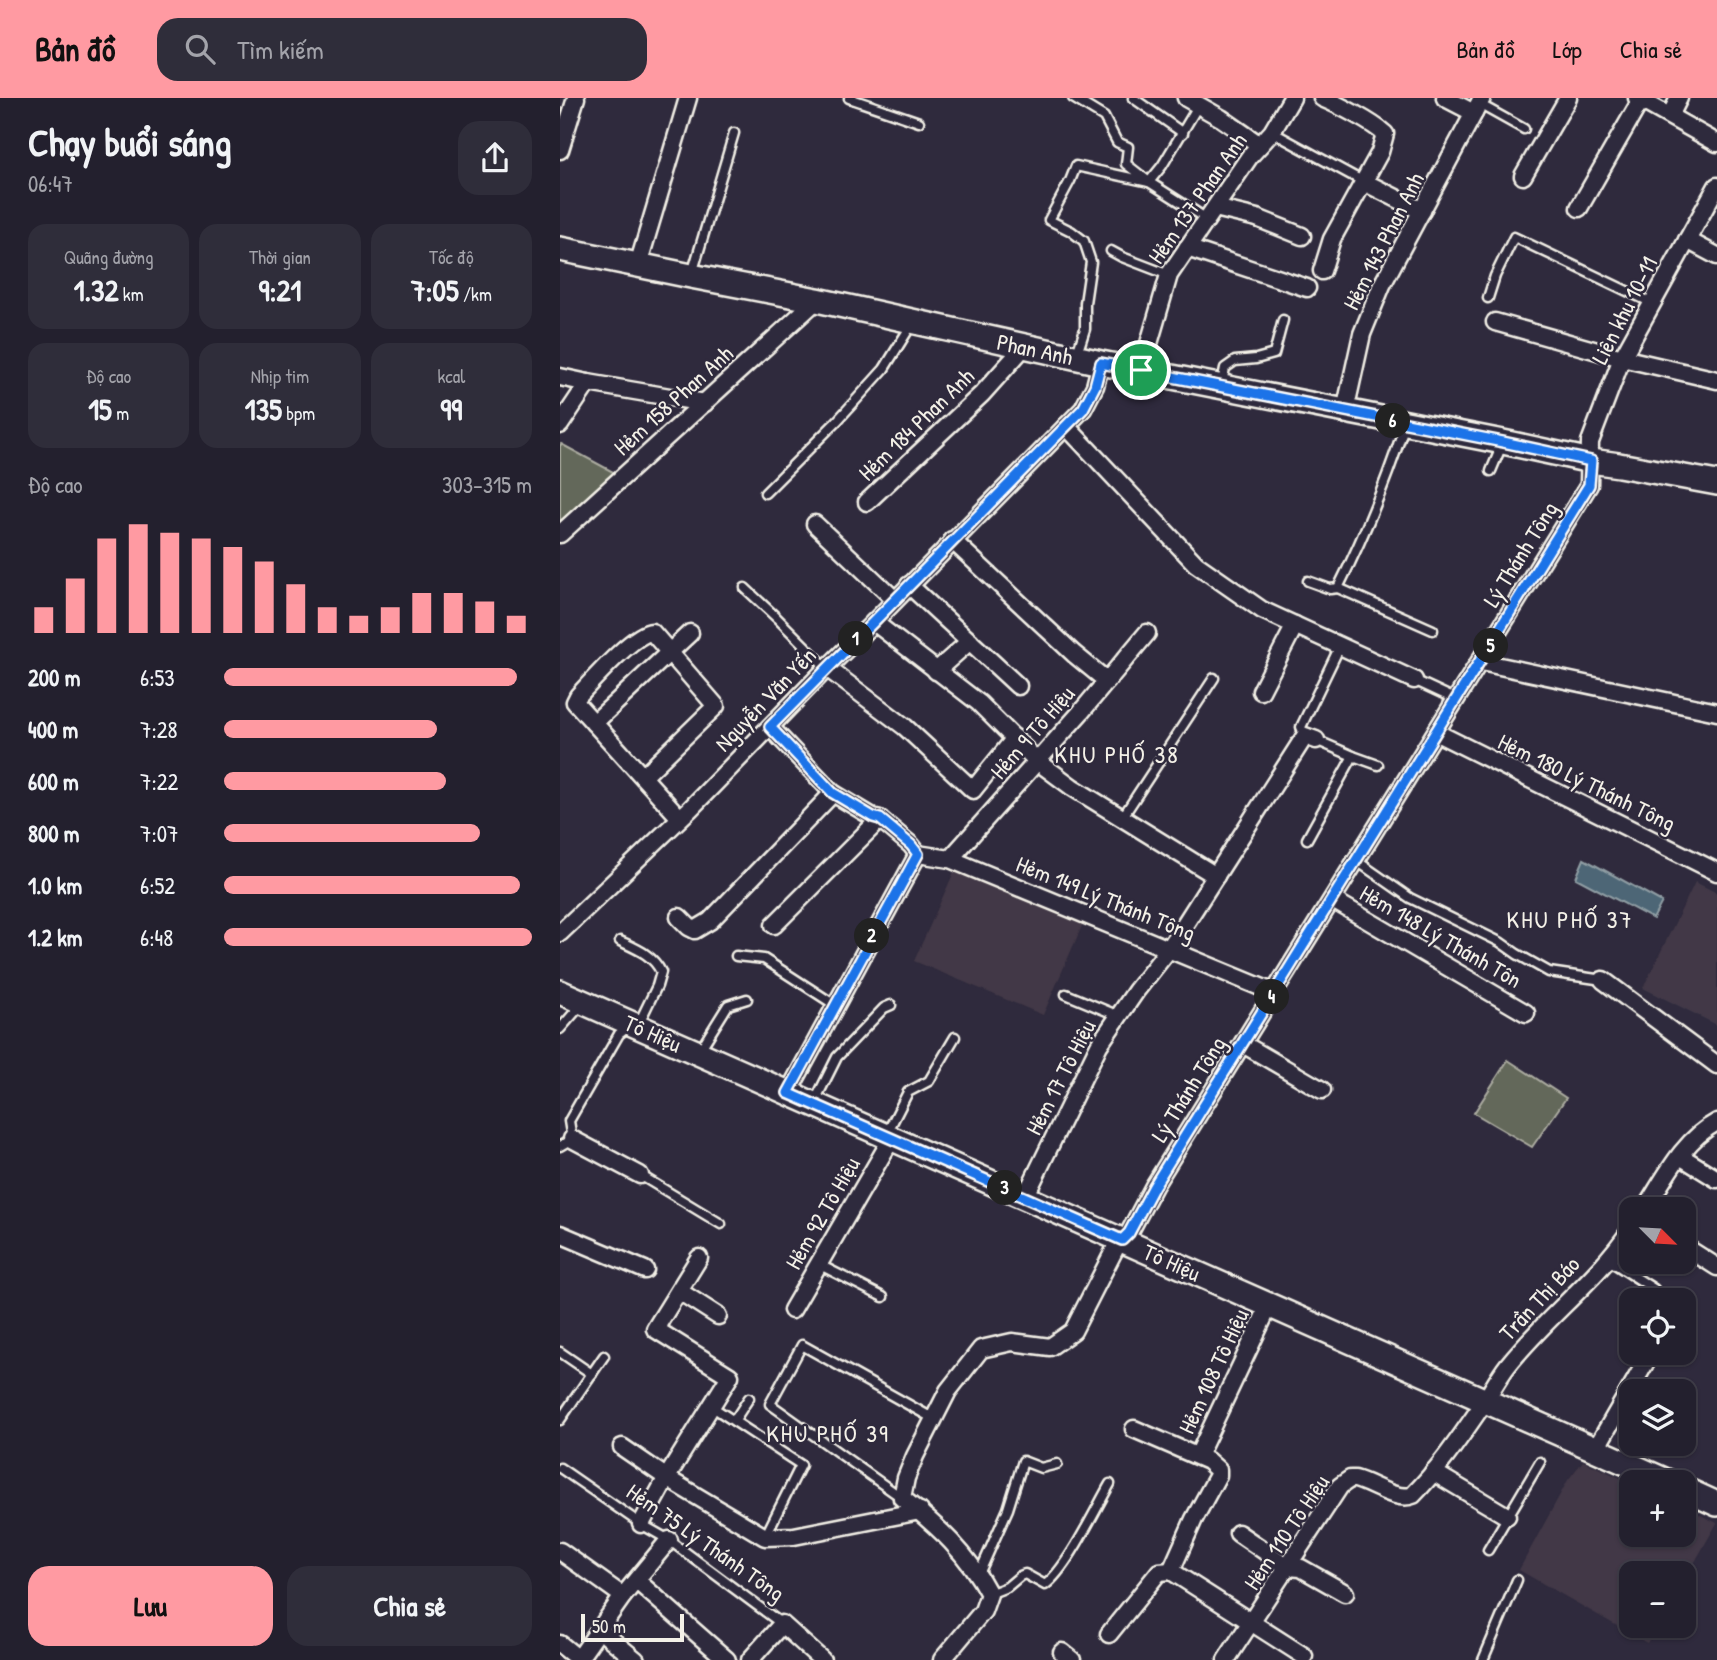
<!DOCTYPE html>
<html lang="vi">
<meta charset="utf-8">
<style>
body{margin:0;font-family:"Patrick Hand",sans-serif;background:#2f2d3a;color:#f1f3f6;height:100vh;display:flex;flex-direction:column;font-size:26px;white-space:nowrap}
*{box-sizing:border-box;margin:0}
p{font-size:23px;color:#a3a3aa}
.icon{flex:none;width:38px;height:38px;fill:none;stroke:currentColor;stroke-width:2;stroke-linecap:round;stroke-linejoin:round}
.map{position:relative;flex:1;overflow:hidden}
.side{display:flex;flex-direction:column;background:#23202e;width:560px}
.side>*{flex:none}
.needle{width:46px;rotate:114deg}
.fabs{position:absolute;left:1059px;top:1099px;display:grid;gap:14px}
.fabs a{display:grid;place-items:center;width:77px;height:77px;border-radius:14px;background:#23202e;box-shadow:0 2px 5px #0004,0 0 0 2px #403e4a;font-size:35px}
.scale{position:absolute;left:21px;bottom:18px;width:103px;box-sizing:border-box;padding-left:7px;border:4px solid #f4f1e8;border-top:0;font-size:19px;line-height:24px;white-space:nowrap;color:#f4f1e8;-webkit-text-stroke:5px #2f2a3d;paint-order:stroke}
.pin{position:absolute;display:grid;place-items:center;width:60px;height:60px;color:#fff;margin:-30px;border:4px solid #fff;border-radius:50%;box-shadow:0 2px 7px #0007}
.km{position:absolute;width:35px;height:35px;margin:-18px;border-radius:50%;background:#222;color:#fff;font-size:19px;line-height:35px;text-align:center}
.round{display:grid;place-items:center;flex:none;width:74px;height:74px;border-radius:21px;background:#2f2d3a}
.headline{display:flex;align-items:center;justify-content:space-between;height:119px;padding:0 28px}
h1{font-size:38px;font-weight:700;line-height:52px}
.stats{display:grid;grid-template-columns:repeat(3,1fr);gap:10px;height:119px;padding:7px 28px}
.stats div{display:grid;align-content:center;border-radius:18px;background:#2f2d3a;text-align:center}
.stats b{font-size:30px;font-weight:700}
.stats small{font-size:19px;font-weight:400}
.stats p{font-size:19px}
.chart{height:196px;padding:14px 28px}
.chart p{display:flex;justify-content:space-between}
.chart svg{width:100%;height:126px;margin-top:7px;stroke:#ff9aa2;stroke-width:6}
.primary-button{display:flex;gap:14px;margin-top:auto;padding:14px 28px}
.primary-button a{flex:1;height:80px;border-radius:21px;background:#ff9aa2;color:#111;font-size:28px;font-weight:700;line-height:80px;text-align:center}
.primary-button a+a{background:#2f2d3a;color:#f1f3f6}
ul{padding:0 28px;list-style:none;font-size:23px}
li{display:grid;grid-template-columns:112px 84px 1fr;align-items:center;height:52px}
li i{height:18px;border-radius:9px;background:#ff9aa2}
header{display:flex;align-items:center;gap:42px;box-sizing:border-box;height:98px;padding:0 35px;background:#ff9aa2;color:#111}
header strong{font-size:33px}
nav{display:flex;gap:38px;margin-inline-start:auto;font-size:24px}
.search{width:490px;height:63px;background:#2f2d3a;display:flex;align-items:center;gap:18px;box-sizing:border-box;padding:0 24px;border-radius:21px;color:#a3a3aa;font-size:26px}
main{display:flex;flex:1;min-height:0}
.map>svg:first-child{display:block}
</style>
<header>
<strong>Bản đồ</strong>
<div class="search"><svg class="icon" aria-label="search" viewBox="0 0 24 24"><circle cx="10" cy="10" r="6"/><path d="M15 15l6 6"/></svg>Tìm kiếm</div>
<nav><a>Bản đồ</a><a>Lớp</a><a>Chia sẻ</a></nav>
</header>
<main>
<section class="side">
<div class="headline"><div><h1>Chạy buổi sáng</h1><p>06:47</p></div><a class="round"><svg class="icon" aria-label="share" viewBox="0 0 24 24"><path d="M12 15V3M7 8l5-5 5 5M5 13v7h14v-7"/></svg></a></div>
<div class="stats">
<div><p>Quãng đường</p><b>1.32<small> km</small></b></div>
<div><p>Thời gian</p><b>9:21</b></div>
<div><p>Tốc độ</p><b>7:05<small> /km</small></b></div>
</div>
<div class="stats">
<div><p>Độ cao</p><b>15<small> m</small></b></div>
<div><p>Nhịp tim</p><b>135<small> bpm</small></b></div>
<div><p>kcal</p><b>99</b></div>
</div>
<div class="chart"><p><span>Độ cao</span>303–315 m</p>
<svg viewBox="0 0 160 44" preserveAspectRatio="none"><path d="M5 44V35M15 44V25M25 44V11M35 44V6M45 44V9M55 44V11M65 44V14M75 44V19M85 44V27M95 44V35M105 44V38M115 44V35M125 44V30M135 44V30M145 44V33M155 44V38"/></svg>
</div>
<ul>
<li><b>200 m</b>6:53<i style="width:95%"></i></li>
<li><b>400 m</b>7:28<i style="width:69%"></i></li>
<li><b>600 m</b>7:22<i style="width:72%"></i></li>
<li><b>800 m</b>7:07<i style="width:83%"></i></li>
<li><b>1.0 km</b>6:52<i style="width:96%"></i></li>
<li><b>1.2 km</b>6:48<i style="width:100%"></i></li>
</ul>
<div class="primary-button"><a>Lưu</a><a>Chia sẻ</a></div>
</section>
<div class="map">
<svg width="1157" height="1562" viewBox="0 0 1157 1562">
<rect width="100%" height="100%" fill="#2f2a3d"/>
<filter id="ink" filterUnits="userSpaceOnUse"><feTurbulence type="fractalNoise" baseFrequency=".0143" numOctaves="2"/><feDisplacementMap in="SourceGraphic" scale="14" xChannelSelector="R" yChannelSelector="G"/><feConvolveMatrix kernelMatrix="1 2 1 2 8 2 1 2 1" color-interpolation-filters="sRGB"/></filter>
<g filter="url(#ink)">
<g fill="#423846">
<path d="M 398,765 L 525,821 L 483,917 L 354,863 Z"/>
<path d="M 1135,784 L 1157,795 L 1157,927 L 1083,890 Z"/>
<path d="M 1023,1363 L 1071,1385 L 1071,1437 L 1124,1437 L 1124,1409 L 1157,1425 L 1124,1483 L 1124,1475 L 1071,1475 L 1071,1528 L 1097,1528 L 1087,1545 L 959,1472 L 1008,1382 Z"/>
</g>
<g fill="#63685a" stroke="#acaca1" stroke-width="2">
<path d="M 1,346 L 55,375 L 0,424 L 0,347 Z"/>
<path d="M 948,962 L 1006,1000 L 972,1049 L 914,1015 Z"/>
</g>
<path fill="#4d6676" stroke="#909ea4" stroke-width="2" d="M 1024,761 L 1102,804 L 1093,821 L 1016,780 Z"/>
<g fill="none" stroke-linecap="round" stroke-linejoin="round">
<g stroke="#f4f1e8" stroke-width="13">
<g id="lane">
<path d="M 289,0 L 359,24"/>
<path d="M 513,0 L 544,19 L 557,44 L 568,49 L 566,66 L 589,84 L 647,121"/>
<path d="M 573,0 L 623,35"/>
<path d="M 919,6 L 964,31"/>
<path d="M 712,34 L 804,84"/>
<path d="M 589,84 L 602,68 L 638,8"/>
<path d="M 551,153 L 562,159 L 609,177"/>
<path d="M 132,176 L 174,35"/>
<path d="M 928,200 L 935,178 L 954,139 L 1092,205"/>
<path d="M 516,259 L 525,231 L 525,205 L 531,164 L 524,143 L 511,133 L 489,122 L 510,83 L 516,68 L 589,84"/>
<path d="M 662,285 L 665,270 L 675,263 L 696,261 L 714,256 L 723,222"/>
<path d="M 931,373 L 942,347"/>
<path d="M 205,395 L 277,323 L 324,271 L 352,226"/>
<path d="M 748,483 L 770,491 L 778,490 C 804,438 826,384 844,329"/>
<path d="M 185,490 L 217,520 L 267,570"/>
<path d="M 778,490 L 873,532"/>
<path d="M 854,582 L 897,602"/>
<path d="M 745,638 L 741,629 L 780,548"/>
<path d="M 793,658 L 818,667"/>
<path d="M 562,720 L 654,580"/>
<path d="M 747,741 L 793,658 L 756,642"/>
<path d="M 797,763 L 850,800 L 940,844 L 957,856 L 989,874 L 1043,882"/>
<path d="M 60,843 C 77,851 93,857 101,874 L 97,888 L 79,925"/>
<path d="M 176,858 L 204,861 L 275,907"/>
<path d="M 506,896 L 559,918"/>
<path d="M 0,931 L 21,907"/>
<path d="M 140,952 L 168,907 L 187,901"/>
<path d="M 255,1003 L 277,959 L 324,910 L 331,907"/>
<path d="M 327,1035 L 348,994 L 369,983 L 395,939"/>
<path d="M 0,1048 L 12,1041 L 9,1023 L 59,936 L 71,927"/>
<path d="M 80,1077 L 161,1126"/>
<path d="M 1047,1161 L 1094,1191"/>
<path d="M 258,1166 L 323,1199"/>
<path d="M 0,1254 L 32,1276"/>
<path d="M 151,1308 L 241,1367 L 205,1439"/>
<path d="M 0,1322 L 44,1258"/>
<path d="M 174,1323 L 189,1300"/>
<path d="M 0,1370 L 81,1426 L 109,1442 L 222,1526"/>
<path d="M 342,1400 L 210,1306 L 242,1247 L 374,1321"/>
<path d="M 928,1452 L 980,1364"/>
<path d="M 419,1476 L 448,1411 L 463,1363 L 481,1370 L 497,1366"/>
<path d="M 429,1496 L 447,1489 L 460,1478 L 465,1476 L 485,1487 C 507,1471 535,1412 550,1386"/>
<path d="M 923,1562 L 957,1482"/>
</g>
</g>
<g stroke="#f4f1e8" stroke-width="21">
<g id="street">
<path d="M 626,0 L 661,20 L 700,47"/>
<path d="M 885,0 L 914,15"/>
<path d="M 1077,0 L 1157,45"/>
<path d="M 1110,18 L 1119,0"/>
<path d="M 0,52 L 16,0"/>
<path d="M 963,78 L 1008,0"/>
<path d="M 804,84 L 862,113"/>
<path d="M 655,110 L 697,120 L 742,138"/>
<path d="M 1019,110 L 1081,2"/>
<path d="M 1127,142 L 1157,158"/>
<path d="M 627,150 L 747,190"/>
<path d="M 78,167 L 128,0"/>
<path d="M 762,173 L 772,141 L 820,54 L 825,36 C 812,24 779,7 762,0"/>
<path d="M 935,224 L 1062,260 L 1157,282"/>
<path d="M 581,273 L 609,177 L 690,58 L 712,34 L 732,0"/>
<path d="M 0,279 L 28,285 L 145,305"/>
<path d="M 785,313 L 802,236 L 822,187 L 922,0"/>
<path d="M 0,327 L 28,285"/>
<path d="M 506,328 L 636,466 L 702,512 L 854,582"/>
<path d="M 307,404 L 422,296 L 464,249"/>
<path d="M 255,426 L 335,502"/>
<path d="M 0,436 L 257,202"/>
<path d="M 392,442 L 514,556 L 547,583"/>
<path d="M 349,487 L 458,588"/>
<path d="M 314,524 L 419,605 L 477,663 L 512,689 L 656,778"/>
<path d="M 921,564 L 1157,614"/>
<path d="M 267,570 L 345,629 L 413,692 L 455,640"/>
<path d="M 376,573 L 410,543"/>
<path d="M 701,593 L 735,527"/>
<path d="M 34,625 L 130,535"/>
<path d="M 210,629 L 273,695 L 313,719 L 320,721 L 351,747 L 358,756"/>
<path d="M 877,635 L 1157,774"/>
<path d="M 83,679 L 156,608 L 92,534 C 74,535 32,583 18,598 L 15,604 L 120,720"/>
<path d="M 358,756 L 390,761 L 715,895"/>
<path d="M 390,761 L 521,614 L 587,535"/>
<path d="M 773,802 L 966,915"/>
<path d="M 119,819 L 129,829 L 135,832 L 150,823 L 273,695"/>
<path d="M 214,827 L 320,721"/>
<path d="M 0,835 L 130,711 L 267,570 L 314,524 L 523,311 L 535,288 L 541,265"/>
<path d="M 1043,882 L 1157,967"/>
<path d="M 683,946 L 762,992"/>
<path d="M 228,995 L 358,756"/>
<path d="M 12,1041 L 80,1077"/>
<path d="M 1120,1058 L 1157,1081"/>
<path d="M 465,1099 L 539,947 L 576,893 L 609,851 L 745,638 L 756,642"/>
<path d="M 1085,1111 C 1105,1080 1123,1042 1157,1024"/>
<path d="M 0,1136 L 85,1172"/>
<path d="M 1124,1148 L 1157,1169"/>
<path d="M 119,1193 L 158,1218"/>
<path d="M 232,1212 L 332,1040"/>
<path d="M 574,1331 L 648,1363 L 658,1372 L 658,1377 L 634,1421 L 611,1473"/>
<path d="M 62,1349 L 113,1384 L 205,1439 L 234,1438 L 360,1413"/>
<path d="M 1035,1352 L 1091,1255"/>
<path d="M 638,1358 L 709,1208"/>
<path d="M 873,1374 L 947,1418"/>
<path d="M 81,1426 L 107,1379 L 170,1278 L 95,1231 L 139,1160"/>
<path d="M 678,1435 L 728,1469 L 741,1470 L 785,1495"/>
<path d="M 0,1453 L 63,1498"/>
<path d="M 77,1483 L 167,1562"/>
<path d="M 549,1536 L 599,1474 L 611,1473 L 744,1558"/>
<path d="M 47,1538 L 76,1562"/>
<path d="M 0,1546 L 16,1559 L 20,1559 L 63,1498 L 109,1442"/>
<path d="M 502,1554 L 512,1562"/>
<path d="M 190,1562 L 222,1526 L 262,1562"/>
<path d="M 382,1562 L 423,1513 L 429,1496 C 408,1456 378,1428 342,1400 L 346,1380 L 355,1358 L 388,1293 L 421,1251 L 452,1244 L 490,1249 L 513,1233 L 556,1149 L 569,1135 L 594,1088 L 1029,387 L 1030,344 L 1062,260 L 1157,88"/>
<path d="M 666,1562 L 780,1388 L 790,1381 L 795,1381 C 812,1385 837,1404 853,1397 C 878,1372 899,1341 919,1312 C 929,1298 937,1281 948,1267 C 986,1219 1037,1182 1071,1131"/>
</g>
</g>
<g stroke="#f4f1e8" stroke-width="28">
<g id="secondary">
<path d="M 0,151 L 131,178 L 257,202 L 541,265 L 943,344 L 1031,363 L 1059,367 L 1157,385"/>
<path d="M 0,894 L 1109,1384"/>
<path d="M 1124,1391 L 1157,1406"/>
</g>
</g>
<use href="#lane" stroke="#2f2a3d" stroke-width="8"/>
<use href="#street" stroke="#2f2a3d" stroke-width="16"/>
<use href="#secondary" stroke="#2f2a3d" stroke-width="23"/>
</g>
</g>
<g fill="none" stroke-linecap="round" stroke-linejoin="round" filter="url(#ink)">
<g stroke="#fff" stroke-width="14">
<path id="route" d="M 541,265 L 943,344 L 1031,363 L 1029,387 L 594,1088 L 569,1135 L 562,1142 L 228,995 L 358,756 L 351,747 L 320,721 L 313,719 L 273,695 L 210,629 L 523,311 L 535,288 Z"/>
</g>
<use href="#route" stroke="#1a73e8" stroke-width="9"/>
</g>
<g text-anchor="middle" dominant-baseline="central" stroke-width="5" stroke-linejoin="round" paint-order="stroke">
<g font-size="23" fill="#f4f1e8" stroke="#2f2a3d">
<text transform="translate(637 100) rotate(-55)">Hẻm 137 Phan Anh</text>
<text transform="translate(823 143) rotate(-63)">Hẻm 143 Phan Anh</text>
<text transform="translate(1064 212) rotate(-63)">Liên khu 10-11</text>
<text transform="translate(475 251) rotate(12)">Phan Anh</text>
<text transform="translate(113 302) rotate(-42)">Hẻm 158 Phan Anh</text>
<text transform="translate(356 326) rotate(-44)">Hẻm 184 Phan Anh</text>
<text transform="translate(960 456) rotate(-58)">Lý Thánh Tông</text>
<text transform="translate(205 601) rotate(-46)">Nguyễn Văn Yến</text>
<text transform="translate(472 634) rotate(-49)">Hẻm 9 Tô Hiệu</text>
<text transform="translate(1027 684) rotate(26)">Hẻm 180 Lý Thánh Tông</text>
<text transform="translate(546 800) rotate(22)">Hẻm 149 Lý Thánh Tông</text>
<text transform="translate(881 838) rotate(30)">Hẻm 148 Lý Thánh Tôn</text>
<text transform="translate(93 935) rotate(24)">Tô Hiệu</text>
<text transform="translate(500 979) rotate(-63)">Hẻm 17 Tô Hiệu</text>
<text transform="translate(628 991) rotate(-58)">Lý Thánh Tông</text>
<text transform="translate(262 1115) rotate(-60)">Hẻm 92 Tô Hiệu</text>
<text transform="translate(612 1164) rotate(24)">Tô Hiệu</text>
<text transform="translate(979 1200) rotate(-47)">Trần Thị Báo</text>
<text transform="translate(653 1273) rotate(-65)">Hẻm 108 Tô Hiệu</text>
<text transform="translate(726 1434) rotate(-56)">Hẻm 110 Tô Hiệu</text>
<text transform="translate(146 1444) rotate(35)">Hẻm 75 Lý Thánh Tông</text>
</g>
<g font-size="24" letter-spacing="2" fill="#f4f1e8" stroke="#2f2a3d">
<text x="557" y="656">KHU PHỐ 38</text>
<text x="1010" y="821">KHU PHỐ 37</text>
<text x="268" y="1335">KHU PHỐ 39</text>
</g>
</g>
</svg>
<div class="fabs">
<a><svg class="needle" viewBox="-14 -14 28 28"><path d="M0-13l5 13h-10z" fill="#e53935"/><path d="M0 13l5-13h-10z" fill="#a3a3aa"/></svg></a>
<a><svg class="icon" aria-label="locate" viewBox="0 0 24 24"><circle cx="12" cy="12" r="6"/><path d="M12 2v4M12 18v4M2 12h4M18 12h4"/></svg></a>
<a><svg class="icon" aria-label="layers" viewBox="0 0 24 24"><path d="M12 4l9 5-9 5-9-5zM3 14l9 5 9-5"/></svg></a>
<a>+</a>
<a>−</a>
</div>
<div class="scale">50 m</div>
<div class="pin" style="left:581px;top:272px;background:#1e9e55"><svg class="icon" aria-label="arrive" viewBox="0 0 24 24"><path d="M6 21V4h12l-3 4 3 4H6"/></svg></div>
<b class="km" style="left:296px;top:541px">1</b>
<b class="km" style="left:312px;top:838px">2</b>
<b class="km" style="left:445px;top:1090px">3</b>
<b class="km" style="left:712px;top:899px">4</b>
<b class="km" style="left:931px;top:548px">5</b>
<b class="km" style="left:833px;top:323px">6</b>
</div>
</main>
